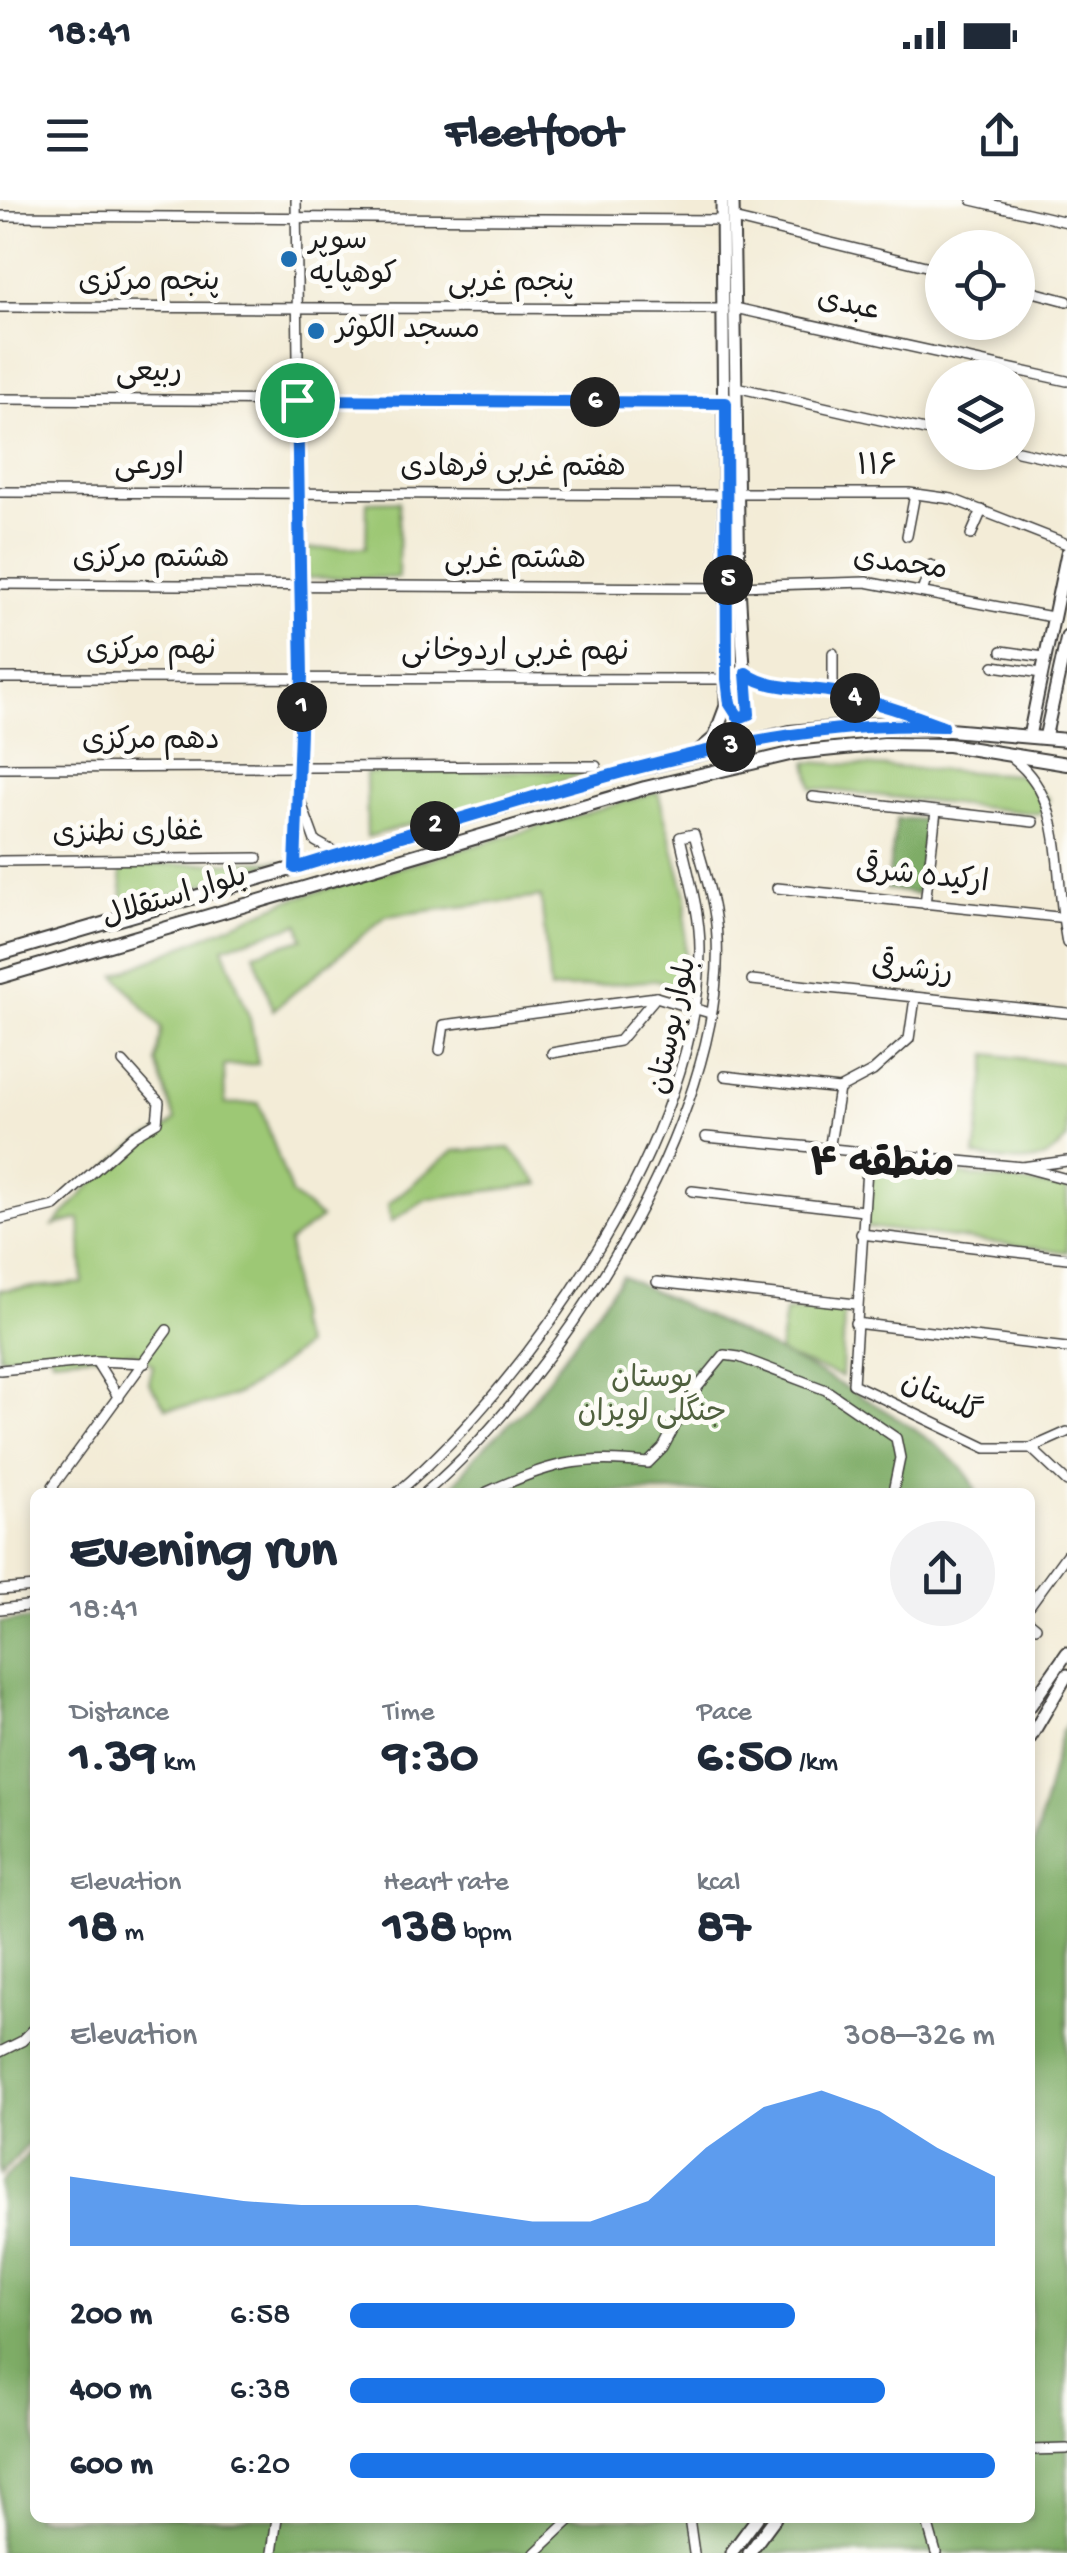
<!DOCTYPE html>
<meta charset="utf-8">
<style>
body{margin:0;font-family:"Gochi Hand","Playpen Sans Arabic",sans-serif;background:#f2f2f3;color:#1f2937;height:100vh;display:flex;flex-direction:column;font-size:38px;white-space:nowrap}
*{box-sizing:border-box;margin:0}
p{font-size:32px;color:#747a83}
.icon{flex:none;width:55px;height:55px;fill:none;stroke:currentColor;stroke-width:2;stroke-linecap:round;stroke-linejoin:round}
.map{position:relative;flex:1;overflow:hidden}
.panel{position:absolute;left:30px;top:1288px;width:1005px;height:1035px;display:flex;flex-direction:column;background:#fff;border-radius:15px;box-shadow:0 5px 15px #0003}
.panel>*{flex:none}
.buttons{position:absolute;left:925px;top:30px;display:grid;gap:20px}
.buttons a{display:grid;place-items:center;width:110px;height:110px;border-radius:50%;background:#fff;box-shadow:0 5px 15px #0003;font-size:50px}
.pin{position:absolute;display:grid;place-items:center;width:85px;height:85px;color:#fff;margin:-42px;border:5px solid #fff;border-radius:50%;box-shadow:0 2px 10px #0007}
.km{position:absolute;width:50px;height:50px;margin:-25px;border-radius:50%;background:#222;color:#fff;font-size:28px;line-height:50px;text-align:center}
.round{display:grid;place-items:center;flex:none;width:105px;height:105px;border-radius:52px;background:#f2f2f3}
.headline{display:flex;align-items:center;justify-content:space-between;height:170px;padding:0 40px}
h1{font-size:55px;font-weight:700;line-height:75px}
.stats{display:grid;grid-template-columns:repeat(3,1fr);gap:15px;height:170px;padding:10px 40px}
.stats div{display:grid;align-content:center}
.stats b{font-size:50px;font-weight:700}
.stats small{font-size:28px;font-weight:400}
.stats p{font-size:28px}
.chart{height:280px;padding:20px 40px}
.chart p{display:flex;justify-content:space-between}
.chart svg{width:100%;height:180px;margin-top:10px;fill:#1a73e8;opacity:.7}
ul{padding:0 40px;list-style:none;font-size:32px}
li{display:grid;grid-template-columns:160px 120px 1fr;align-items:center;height:75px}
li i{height:25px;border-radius:12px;background:#1a73e8}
.status{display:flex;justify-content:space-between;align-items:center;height:70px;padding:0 50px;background:#fff;direction:ltr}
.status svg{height:28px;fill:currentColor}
header{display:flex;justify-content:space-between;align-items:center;height:130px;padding:0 40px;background:#fff;font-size:45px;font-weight:700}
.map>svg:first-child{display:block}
</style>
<div class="status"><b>18:41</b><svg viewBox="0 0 49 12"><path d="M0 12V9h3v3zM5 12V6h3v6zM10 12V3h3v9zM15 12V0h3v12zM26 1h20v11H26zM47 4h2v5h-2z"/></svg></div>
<header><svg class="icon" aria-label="menu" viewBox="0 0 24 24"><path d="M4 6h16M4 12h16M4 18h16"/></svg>Fleetfoot<svg class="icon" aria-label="share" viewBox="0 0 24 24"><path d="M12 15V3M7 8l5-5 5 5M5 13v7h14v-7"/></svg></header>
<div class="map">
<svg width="1067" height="2353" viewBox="0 0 1067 2353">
<rect width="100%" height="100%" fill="#fdfcf7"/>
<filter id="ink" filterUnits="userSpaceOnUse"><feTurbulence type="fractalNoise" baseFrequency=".01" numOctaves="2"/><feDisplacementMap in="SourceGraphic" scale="20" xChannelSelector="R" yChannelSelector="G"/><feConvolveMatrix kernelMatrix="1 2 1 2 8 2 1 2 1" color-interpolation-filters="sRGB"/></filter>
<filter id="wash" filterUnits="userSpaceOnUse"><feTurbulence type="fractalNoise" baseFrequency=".0048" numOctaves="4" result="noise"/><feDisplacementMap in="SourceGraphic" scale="40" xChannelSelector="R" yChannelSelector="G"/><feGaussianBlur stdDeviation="2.25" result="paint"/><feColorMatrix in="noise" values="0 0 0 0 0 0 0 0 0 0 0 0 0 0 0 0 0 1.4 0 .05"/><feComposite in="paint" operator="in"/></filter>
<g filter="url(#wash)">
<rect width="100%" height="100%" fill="#f3ecd7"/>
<g fill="#9dc874" stroke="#5c7248" stroke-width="2.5">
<path d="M 399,301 L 398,378 L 306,378 L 306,349 L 366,347 L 367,302 Z"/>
<path d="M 807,562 L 1021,575 L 1049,599 L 1039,614 L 812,588 Z"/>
<path d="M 436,571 L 596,571 L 367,637 L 366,573 Z"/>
<path d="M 658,592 L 686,697 L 684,792 L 657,780 L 550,790 L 541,697 L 386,716 L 273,810 L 254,753 L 303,739 L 299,724 L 223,747 L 250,819 L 258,864 L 224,866 L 225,904 L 259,903 L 292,995 L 321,1018 L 289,1042 L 296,1125 L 304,1146 C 251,1188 237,1205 166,1208 L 149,1183 L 153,1165 L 133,1152 L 52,1159 L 51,1153 L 0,1157 L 0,1090 L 83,1083 L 80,1019 L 54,1025 C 80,997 105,969 134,945 C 147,935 165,933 175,920 L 156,862 L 162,829 L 116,775 L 289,700 Z"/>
<path d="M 281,661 L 124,709 L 120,666 Z"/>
<path d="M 988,854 L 1067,864 L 1067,938 C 1045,971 1009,961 975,956 Z"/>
<path d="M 510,948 L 540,984 L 426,999 L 391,1022 L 388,1004 L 453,951 Z"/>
<path d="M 872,963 L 1067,988 L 1067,1052 L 865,1027 Z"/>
<path d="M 785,1111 L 844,1111 L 842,1177 L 779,1154 Z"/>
</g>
<g fill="#7eac66" stroke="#4d6441" stroke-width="2.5">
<path d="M 897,618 L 927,620 L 917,694 L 886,689 Z"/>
<path d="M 622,1076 C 686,1108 964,1230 976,1292 L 449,1292 L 475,1256 L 529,1205 Z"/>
<path d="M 35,1419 L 35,1937 L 0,1975 L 0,1422 Z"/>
<path d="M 1067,1524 L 1067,2353 L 0,2353 L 0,1983 L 35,1947 L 35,2318 L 1030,2318 L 1030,1662 L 1061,1533 Z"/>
</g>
</g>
<g filter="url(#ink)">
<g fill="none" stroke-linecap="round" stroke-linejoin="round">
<g stroke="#3c3b38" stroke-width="12">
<g id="street">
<path d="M 972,0 L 1067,22"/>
<path d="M 0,16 L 722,20"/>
<path d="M 733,19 L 942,70"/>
<path d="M 1018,88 L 1067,101"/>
<path d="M 0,107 L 724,109"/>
<path d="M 735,108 L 1067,181"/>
<path d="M 736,187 L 942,234"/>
<path d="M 0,199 L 725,203"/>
<path d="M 1018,251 L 1067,262"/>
<path d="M 0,292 L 727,295"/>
<path d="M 738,293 L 909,293 L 952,299 L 1067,344"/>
<path d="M 971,335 L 982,310"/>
<path d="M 907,336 L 915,294"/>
<path d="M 0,384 L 727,388"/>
<path d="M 739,386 L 866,382 L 1052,417"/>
<path d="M 922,392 L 931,365"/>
<path d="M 1002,451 L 1044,457"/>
<path d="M 833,453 L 833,492"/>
<path d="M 994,466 L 1041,473"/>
<path d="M 0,478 L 727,479"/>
<path d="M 1013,559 C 1067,600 1053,670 1067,743"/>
<path d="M 0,568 L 596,566"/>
<path d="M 813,597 L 1033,622"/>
<path d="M 300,600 L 315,641 L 338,654"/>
<path d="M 0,661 L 257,658"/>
<path d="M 295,668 L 302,476 L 296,0"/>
<path d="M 777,688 L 1067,718"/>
<path d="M 925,704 L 936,611"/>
<path d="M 752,780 L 1067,813"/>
<path d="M 440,850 L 444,825 L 656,797 L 710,813"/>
<path d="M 552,853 L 619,841 L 656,797"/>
<path d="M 725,876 L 839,889"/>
<path d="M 706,937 L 1022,967"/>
<path d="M 829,950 L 839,889 L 873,871 L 909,839 L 915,798"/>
<path d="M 868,953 L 853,1184 L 986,1248 L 1031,1248 L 1067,1232"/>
<path d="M 1067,961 L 1022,967 L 1067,979"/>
<path d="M 692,991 L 863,1011"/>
<path d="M 0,1019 L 55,1006 L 133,936 L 157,922 L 159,902 L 123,862"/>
<path d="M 861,1034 L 1067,1058"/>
<path d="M 657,1082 L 856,1104"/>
<path d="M 855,1123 L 1067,1148"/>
<path d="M 0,1170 L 96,1161"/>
<path d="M 119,1198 L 96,1161 L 145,1163"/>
<path d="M 1031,1248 L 1067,1282"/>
<path d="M 54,1292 L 53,1286 L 167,1130"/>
<path d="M 398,1292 C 532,1178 701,932 700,749 C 700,711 688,674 680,637 L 694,634 C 703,668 716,703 717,738 C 726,918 558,1179 426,1292"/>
<path d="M 487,1292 C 551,1264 577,1255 648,1263 L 663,1248 L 692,1194 L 724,1155 L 739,1157 L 826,1190 L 896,1238 L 900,1258 L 893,1292"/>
<path d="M 0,1390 L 35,1387"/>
<path d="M 1030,1405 L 1067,1354"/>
<path d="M 0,1409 L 35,1405"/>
<path d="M 1030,1422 L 1036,1427"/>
<path d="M 0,1852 L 22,1841 L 35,1828"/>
<path d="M 1030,2250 L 1067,2249"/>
<path d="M 689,2318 L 694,2353"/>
<path d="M 926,2318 L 936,2353"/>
<path d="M 272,2353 L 277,2318"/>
<path d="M 535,2353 L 572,2318"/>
</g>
</g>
<g stroke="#3c3b38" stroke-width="15">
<g id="secondary">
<path d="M 747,473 C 770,492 810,486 838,493 C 874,502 909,513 943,527"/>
<path d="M 727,479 L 730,504 L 739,517 L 747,516 L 739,386 L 733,0"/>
<path d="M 1029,536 L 1067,353"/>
<path d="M 1045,538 L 1067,437"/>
<path d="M 695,554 L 714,538 L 726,506 L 722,0"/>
<path d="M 1030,1506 L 1067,1453"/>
<path d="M 1030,1538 L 1067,1475"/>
<path d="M 731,2353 L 757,2318"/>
<path d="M 749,2353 L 775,2318"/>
</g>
</g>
<g stroke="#3c3b38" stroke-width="16">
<g id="primary">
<path d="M 0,754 L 605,577 L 790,532 L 878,524 L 1067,540"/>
<path d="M 0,777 L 645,588 L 794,553 L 884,544 L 949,545 L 1067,564"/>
</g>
</g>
<use href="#street" stroke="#fff" stroke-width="9"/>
<use href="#secondary" stroke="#fff" stroke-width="11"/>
<use href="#primary" stroke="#fff" stroke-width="12"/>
</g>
</g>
<g fill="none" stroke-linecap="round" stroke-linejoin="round" filter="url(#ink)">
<g stroke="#fff" stroke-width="20">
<path id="route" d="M 297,200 L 726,203 L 727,479 L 730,504 L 739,518 L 749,514 L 746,473 C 770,492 810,486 838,493 C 874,502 909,513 943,526 C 800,520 667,559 530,598 C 452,621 373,644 295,668 L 302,476 Z"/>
</g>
<use href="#route" stroke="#1a73e8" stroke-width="12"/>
</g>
<g fill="#1f6fb2" stroke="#fdfcf7" stroke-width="4">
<circle cx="289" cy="59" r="10"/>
<circle cx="316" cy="131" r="10"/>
</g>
<g text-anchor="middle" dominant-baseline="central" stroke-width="10" stroke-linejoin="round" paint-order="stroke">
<g font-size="30" fill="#1c1c1c" stroke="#fdfcf7" text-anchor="start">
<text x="309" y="42">سوپر<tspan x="309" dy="34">کوهپایه</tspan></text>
<text x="336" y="131">مسجد الکوثر</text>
</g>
<g font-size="30" fill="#1c1c1c" stroke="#fdfcf7">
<text x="149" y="83">پنجم مرکزی</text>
<text x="511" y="84">پنجم غربی</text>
<text transform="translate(848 107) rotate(13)">عبدی</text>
<text x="149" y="174">ربیعی</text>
<text x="149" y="267">اورعی</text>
<text x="877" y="268">۱۱۶</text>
<text x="513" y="269">هفتم غربی فرهادی</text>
<text x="151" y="360">هشتم مرکزی</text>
<text x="515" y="361">هشتم غربی</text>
<text transform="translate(900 366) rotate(8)">محمدی</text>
<text x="151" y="452">نهم مرکزی</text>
<text x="515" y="453">نهم غربی اردوخانی</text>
<text x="151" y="542">دهم مرکزی</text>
<text transform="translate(128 635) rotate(-1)">غفاری نطنزی</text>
<text transform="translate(922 678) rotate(6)">ارکیده شرقی</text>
<text transform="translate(175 699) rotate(-17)">بلوار استقلال</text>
<text transform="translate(912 772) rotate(6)">رزشرقی</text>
<text transform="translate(675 826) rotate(-78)">بلوار بوستان</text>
<text transform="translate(940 1200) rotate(25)">گلستان</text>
</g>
<g font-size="30" fill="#50613f" stroke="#fdfcf7">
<text x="652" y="1180">بوستان<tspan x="652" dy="34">جنگلی لویزان</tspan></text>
</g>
<g font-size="40" font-weight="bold" fill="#1c1c1c" stroke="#fdfcf7">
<text x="882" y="967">منطقه ۴</text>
</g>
</g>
</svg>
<div class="buttons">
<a><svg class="icon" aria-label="locate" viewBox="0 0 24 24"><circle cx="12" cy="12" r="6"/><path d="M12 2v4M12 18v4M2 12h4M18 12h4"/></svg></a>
<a><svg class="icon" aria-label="layers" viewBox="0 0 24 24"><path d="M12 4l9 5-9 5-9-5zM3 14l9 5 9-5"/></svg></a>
</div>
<div class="pin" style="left:297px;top:200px;background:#1e9e55"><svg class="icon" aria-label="arrive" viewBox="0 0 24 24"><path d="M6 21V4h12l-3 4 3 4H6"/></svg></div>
<b class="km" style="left:302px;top:507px">1</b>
<b class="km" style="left:435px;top:626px">2</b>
<b class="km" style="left:731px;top:547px">3</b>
<b class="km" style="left:855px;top:498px">4</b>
<b class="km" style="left:728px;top:380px">5</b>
<b class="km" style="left:595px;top:202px">6</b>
<section class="panel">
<div class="headline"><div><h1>Evening run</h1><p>18:41</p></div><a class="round"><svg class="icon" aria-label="share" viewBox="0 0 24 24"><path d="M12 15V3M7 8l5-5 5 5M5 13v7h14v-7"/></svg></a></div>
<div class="stats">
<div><p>Distance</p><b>1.39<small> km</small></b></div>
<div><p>Time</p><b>9:30</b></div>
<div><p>Pace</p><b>6:50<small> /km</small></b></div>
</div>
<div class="stats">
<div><p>Elevation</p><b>18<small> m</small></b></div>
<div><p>Heart rate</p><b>138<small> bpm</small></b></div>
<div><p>kcal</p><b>87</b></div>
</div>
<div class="chart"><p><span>Elevation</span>308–326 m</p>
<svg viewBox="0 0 160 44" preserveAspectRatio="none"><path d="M0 44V27L10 29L20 31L30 33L40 34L50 34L60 34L70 36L80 38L90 38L100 33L110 20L120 10L130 6L140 11L150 20L160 27V44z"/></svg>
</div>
<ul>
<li><b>200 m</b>6:58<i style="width:69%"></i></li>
<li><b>400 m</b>6:38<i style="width:83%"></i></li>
<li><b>600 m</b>6:20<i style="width:100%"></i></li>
</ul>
</section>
</div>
